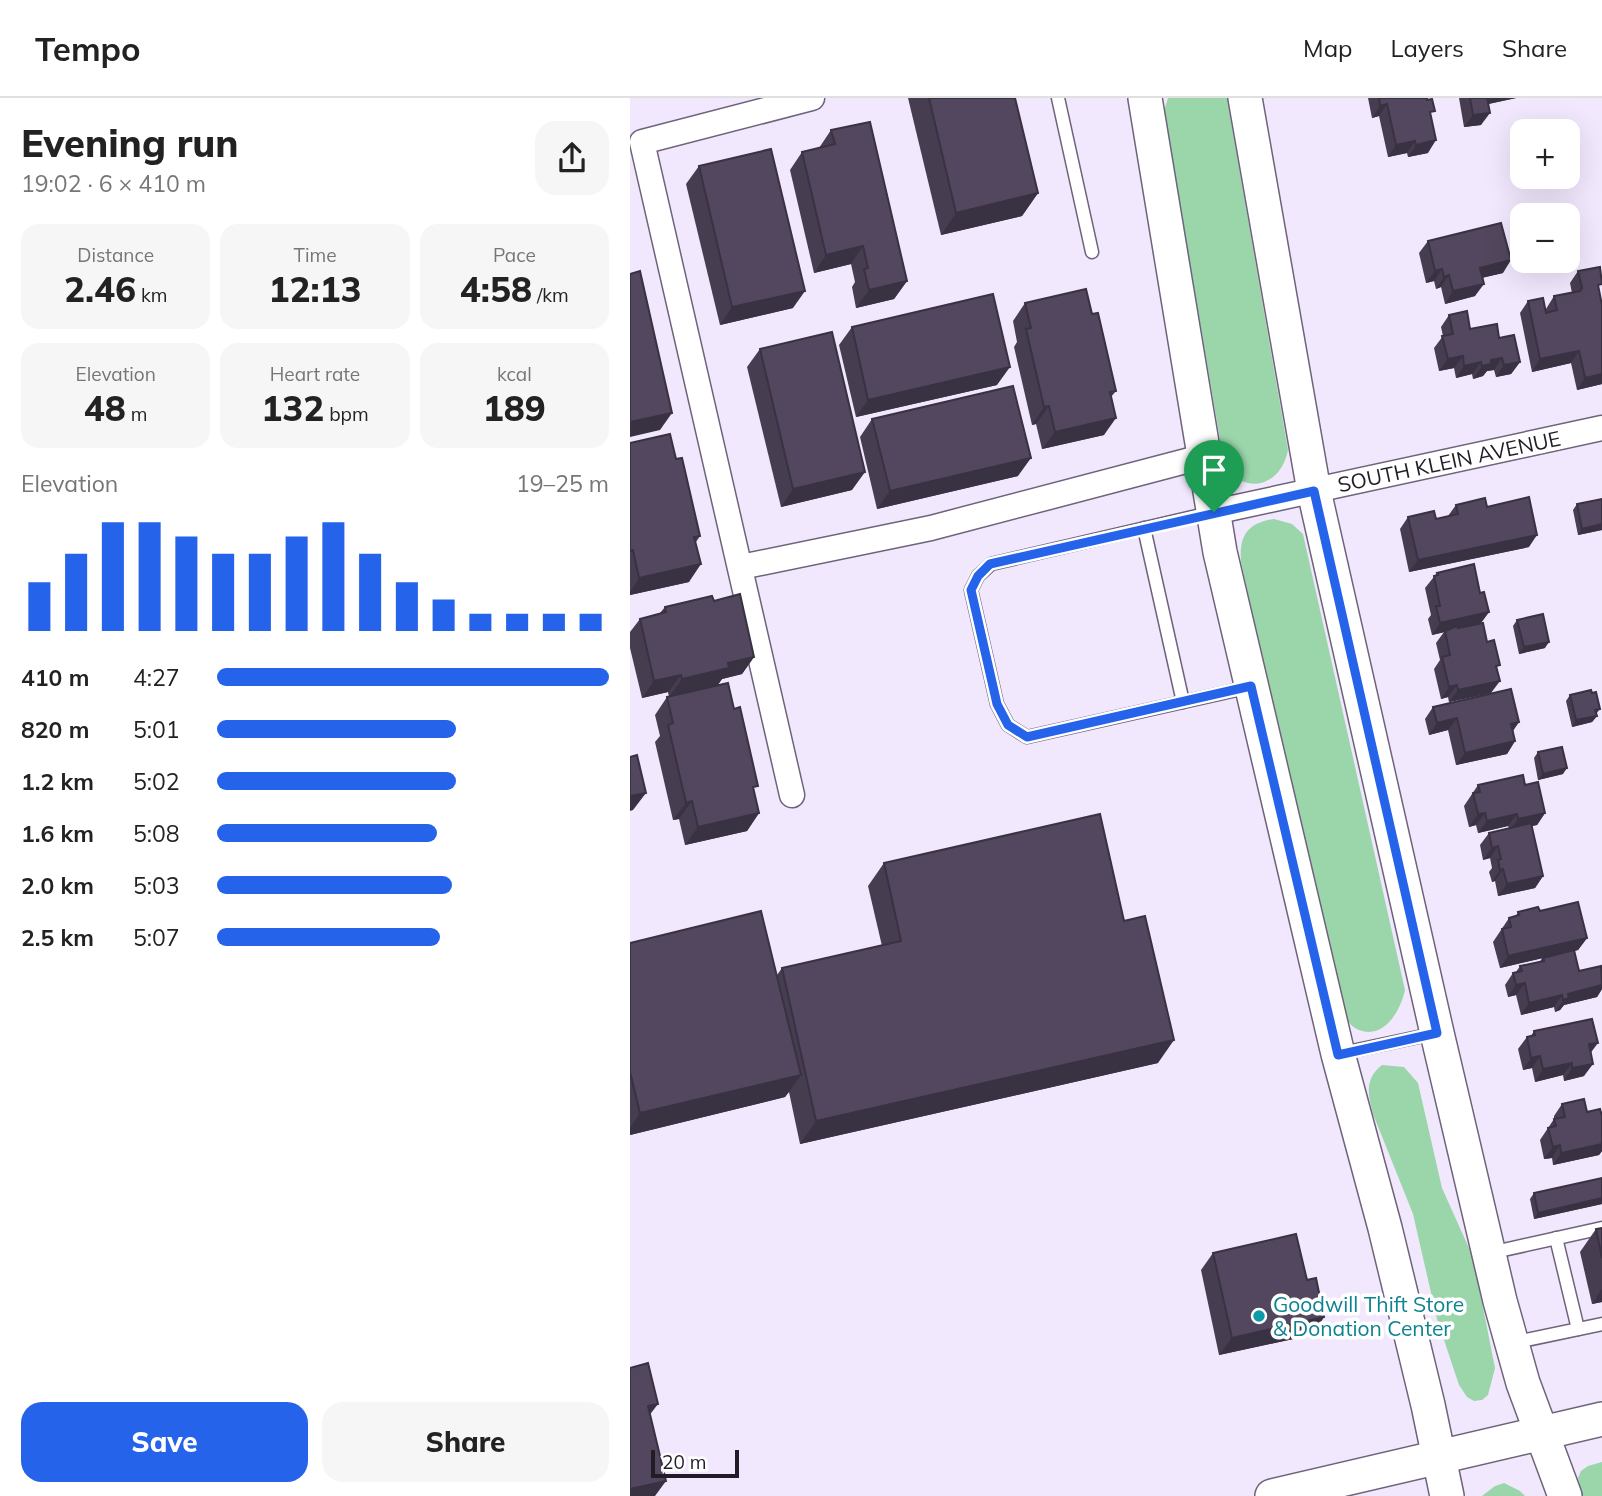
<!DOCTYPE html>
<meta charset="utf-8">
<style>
body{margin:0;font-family:Mulish,sans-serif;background:#f6f6f6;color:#222;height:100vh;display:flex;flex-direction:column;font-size:26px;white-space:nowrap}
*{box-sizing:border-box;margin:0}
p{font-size:23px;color:#767676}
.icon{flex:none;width:38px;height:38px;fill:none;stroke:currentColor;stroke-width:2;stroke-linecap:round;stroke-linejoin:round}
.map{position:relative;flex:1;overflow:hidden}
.side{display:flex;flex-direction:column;background:#fff;width:630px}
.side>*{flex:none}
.tools{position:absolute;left:880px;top:21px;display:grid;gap:14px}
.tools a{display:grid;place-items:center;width:70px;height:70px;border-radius:14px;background:#fff;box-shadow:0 7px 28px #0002;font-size:35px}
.scale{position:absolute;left:21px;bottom:18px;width:88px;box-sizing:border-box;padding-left:7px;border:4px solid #211c26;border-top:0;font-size:19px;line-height:24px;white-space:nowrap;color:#211c26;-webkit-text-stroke:5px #fff;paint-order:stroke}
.pin{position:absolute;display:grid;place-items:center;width:60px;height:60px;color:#fff;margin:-72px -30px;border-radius:50% 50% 50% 0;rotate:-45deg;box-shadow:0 0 7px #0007}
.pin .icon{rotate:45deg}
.round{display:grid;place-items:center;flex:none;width:74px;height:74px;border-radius:21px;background:#f6f6f6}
.headline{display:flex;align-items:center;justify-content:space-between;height:119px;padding:0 21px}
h1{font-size:38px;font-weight:800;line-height:52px}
.stats{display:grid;grid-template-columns:repeat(3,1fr);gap:10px;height:119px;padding:7px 21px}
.stats div{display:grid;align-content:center;border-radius:18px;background:#f6f6f6;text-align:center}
.stats b{font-size:35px;font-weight:800}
.stats small{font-size:19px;font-weight:400}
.stats p{font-size:19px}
.chart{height:196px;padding:14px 21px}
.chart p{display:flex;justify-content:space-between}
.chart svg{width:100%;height:126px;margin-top:7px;stroke:#2563eb;stroke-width:6}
.cta{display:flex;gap:14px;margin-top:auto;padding:14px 21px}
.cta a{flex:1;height:80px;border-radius:21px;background:#2563eb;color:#fff;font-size:28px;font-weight:800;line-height:80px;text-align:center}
.cta a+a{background:#f6f6f6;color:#222}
ul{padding:0 21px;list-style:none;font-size:23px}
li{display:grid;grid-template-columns:112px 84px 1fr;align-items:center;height:52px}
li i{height:18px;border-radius:9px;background:#2563eb}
header{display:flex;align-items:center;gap:42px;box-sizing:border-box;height:98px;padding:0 35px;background:#fff;border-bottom:2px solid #e0e0e0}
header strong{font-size:33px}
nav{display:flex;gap:38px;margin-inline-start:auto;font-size:24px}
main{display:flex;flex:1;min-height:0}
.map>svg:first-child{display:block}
</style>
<header>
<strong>Tempo</strong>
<nav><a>Map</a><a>Layers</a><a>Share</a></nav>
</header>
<main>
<section class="side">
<div class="headline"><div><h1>Evening run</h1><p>19:02 · 6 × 410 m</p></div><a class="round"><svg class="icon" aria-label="share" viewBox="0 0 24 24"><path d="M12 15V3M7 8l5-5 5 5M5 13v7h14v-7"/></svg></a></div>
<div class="stats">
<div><p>Distance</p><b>2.46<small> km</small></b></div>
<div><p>Time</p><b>12:13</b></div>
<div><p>Pace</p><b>4:58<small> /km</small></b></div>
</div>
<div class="stats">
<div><p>Elevation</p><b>48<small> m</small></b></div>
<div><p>Heart rate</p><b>132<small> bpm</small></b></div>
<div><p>kcal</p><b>189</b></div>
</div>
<div class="chart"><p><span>Elevation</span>19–25 m</p>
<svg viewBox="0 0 160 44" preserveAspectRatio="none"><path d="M5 44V27M15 44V17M25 44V6M35 44V6M45 44V11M55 44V17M65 44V17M75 44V11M85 44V6M95 44V17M105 44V27M115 44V33M125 44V38M135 44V38M145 44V38M155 44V38"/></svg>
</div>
<ul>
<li><b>410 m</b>4:27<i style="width:100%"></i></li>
<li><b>820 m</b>5:01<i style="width:61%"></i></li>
<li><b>1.2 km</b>5:02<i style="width:61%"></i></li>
<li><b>1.6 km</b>5:08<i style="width:56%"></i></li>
<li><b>2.0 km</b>5:03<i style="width:60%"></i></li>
<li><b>2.5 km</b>5:07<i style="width:57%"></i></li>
</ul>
<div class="cta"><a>Save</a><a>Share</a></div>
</section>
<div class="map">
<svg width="972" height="1398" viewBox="0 0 972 1398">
<rect width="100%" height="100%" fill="#f2e8fe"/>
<g fill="#9bd6ab">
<path d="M 538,0 L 597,0 L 658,352 C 651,389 613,399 594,365 L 534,13 Z"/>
<path d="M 644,421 L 662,426 L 673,436 L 775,892 C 771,911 755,942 729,932 C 720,929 712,915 707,907 L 611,464 C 609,438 617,425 644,421 Z"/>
<path d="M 752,967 L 774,969 L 788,985 L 812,1090 L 843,1159 L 865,1270 L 858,1297 L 852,1302 L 844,1303 L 837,1299 L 829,1287 L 807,1221 L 783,1116 L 743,1016 C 738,997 734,981 752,967 Z"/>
<path d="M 972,1364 L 972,1398 L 952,1398 L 948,1380 L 951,1373 L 958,1368 Z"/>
<path d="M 874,1385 L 890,1393 L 895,1398 L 852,1398 L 865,1388 Z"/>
</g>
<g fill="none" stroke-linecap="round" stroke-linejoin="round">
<g stroke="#6e637a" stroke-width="15">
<g id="lane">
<path d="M 428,0 L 462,154"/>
<path d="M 584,414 L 361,466 L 348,478 L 341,492 L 367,606 L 378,627 L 397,639 L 620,589"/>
<path d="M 514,430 L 553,604"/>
<path d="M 708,956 L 807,935"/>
<path d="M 926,1140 L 948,1231"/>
<path d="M 860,1155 L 972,1130"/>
<path d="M 882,1245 L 972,1226"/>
</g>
</g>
<g stroke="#6e637a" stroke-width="27">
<g id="street">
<path d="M 584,414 L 972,330"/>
<path d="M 111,469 L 301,430 L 575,358"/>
<path d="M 162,697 L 12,44 L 182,0"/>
</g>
</g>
<g stroke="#6e637a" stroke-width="36">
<g id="secondary">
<path d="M 515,0 L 590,454 L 708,956 L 755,1130 L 798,1307 L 817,1398"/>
<path d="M 615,0 L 684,393 L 807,935 L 870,1203 L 893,1285 L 935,1398"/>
<path d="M 642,1398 L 972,1321"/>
</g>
</g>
<use href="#lane" stroke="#fff" stroke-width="12"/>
<use href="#street" stroke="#fff" stroke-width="24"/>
<use href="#secondary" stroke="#fff" stroke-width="33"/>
</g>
<g fill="#473d51">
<path d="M 278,0 L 385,0 L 408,95 L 392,118 L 311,137 Z"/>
<path d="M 738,0 L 797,0 L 801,18 L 798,55 L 778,59 L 777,55 L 758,59 L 749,18 L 742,20 Z"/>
<path d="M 829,0 L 886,0 L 858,6 L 851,27 L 834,29 Z"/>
<path d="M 201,32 L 277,183 L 264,201 L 226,210 L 222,189 L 225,184 L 221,166 L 184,175 L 160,72 L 172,54 L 189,50 Z"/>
<path d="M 69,68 L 163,210 L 90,227 L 56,86 Z"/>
<path d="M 798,143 L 873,175 L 852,180 L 845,198 L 815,206 L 811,189 L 806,191 L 804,183 L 796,185 L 789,155 Z"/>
<path d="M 948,173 L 969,192 L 972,207 L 972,286 L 947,292 L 941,265 L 902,274 L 890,215 L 898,203 L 916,211 L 924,198 L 942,195 L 940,185 Z"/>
<path d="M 395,205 L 462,216 L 486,293 L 481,299 L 474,337 L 412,351 L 406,326 L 402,327 L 384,249 L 387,244 L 383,223 Z"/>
<path d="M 819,217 L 840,231 L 869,240 L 890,264 L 881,276 L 866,279 L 864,272 L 857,273 L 853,278 L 843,281 L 842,276 L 826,280 L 824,270 L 809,273 L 804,250 L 813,238 L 811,229 Z"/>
<path d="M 222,229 L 367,287 L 226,319 L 209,247 Z"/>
<path d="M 130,251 L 222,392 L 151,409 L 117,269 Z"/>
<path d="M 242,321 L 388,378 L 247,411 L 230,339 Z"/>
<path d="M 0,345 L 46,361 L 70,438 L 66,444 L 59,484 L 0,497 Z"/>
<path d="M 947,406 L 972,432 L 948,437 L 943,412 Z"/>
<path d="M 826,407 L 857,409 L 899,449 L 779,474 L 770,431 L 778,419 L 806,421 L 818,418 Z"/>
<path d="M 807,475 L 850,495 L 859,514 L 851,525 L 867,572 L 861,595 L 819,604 L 818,599 L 811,601 L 804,571 L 810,562 L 806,545 L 814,534 L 802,537 L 798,521 L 801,517 L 795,490 Z"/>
<path d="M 84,503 L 124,559 L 112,576 L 92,581 L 87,588 L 124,694 L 129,715 L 117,733 L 55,747 L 49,721 L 43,722 L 25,644 L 30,638 L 25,617 L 37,599 L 39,599 L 38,594 L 12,600 L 0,550 L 0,534 L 10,521 L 30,515 L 35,509 Z"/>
<path d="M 887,522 L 915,550 L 889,556 L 883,528 Z"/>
<path d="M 962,595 L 970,611 L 966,616 L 967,618 L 962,624 L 942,629 L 936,603 L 940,597 Z"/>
<path d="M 803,609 L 889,624 L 883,633 L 885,643 L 877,656 L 826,667 L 818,632 L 799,637 L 795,621 Z"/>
<path d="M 908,654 L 933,676 L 908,682 L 904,660 Z"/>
<path d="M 848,687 L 895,687 L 915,715 L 907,727 L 902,728 L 913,778 L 905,790 L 868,798 L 865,783 L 862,784 L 859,774 L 862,770 L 860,760 L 853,762 L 850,747 L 859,735 L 879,730 L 878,728 L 848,735 L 846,727 L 839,729 L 834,708 Z"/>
<path d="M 254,765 L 528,965 L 170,1046 L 159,994 L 155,999 L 0,1037 L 0,845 L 147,877 L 152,870 L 252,848 L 238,788 Z"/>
<path d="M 910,813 L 957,840 L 948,852 L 944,853 L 949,873 L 972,873 L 972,891 L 967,899 L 934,907 L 930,912 L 925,914 L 924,909 L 891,917 L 886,897 L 878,899 L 875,887 L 883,875 L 886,874 L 890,868 L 910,864 L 912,860 L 870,870 L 863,844 L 879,820 L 886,818 L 888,814 Z"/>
<path d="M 904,933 L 961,954 L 954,978 L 934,983 L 933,977 L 905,984 L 902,970 L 893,972 L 888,951 L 897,939 L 901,938 Z"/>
<path d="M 932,1006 L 972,1018 L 972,1053 L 969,1057 L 923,1067 L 922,1060 L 914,1061 L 910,1042 L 924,1021 L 924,1018 Z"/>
<path d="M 972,1080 L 972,1106 L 904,1121 L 900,1101 L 904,1095 Z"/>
<path d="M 972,1130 L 972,1204 L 962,1206 L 950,1154 L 966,1131 Z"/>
<path d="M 583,1155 L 677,1182 L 694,1219 L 682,1237 L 589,1257 L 571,1172 Z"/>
</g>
<g fill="#393242">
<path d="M 859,0 L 886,0 L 854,7 Z"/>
<path d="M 757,6 L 749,18 L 742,20 L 750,8 Z"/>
<path d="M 860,15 L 851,27 L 834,29 L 843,17 Z"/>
<path d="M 806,42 L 798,55 L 778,59 L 786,47 Z"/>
<path d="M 785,43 L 777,55 L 758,59 L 766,47 Z"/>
<path d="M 408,95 L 392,118 L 311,137 L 326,115 Z"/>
<path d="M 233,148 L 221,166 L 184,175 L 196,157 Z"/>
<path d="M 881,162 L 873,175 L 841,182 L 850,170 Z"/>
<path d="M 812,171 L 804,183 L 796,185 L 805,173 Z"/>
<path d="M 819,177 L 811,189 L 806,191 L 814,179 Z"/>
<path d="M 277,183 L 264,201 L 226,210 L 239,192 Z"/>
<path d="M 854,186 L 845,198 L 815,206 L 823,193 Z"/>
<path d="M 175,193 L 163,210 L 90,227 L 102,209 Z"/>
<path d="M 949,253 L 941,265 L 902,274 L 910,261 Z"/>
<path d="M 833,258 L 824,270 L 809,273 L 818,261 Z"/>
<path d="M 872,260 L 864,272 L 857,273 L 853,278 L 843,281 L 852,268 L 861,262 Z"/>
<path d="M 851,264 L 842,276 L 826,280 L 834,268 Z"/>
<path d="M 890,264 L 881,276 L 866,279 L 874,267 Z"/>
<path d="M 380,269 L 367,287 L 226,319 L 238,302 Z"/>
<path d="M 972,276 L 972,286 L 947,292 L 955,280 Z"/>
<path d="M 419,308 L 406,326 L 402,327 L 414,309 Z"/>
<path d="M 42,315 L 30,332 L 0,339 L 0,324 Z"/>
<path d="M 486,320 L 474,337 L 412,351 L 425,334 Z"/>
<path d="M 401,360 L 388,378 L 247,411 L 260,393 Z"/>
<path d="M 235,374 L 222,392 L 151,409 L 163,391 Z"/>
<path d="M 972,426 L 972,432 L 948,437 L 952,431 Z"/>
<path d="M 907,437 L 899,449 L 779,474 L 788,462 Z"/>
<path d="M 71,466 L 59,484 L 0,497 L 0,494 L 9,480 Z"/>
<path d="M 859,514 L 850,526 L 802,537 L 810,525 Z"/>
<path d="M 919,544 L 915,550 L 889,556 L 894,549 Z"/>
<path d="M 124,559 L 112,576 L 92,581 L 87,588 L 39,599 L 52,581 L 98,565 Z"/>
<path d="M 51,577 L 38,594 L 12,600 L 24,583 Z"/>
<path d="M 870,583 L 861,595 L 819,604 L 828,592 Z"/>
<path d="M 827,587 L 818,599 L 811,601 L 819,589 Z"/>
<path d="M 967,618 L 962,624 L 942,629 L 946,622 Z"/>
<path d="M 827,620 L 818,632 L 799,637 L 807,625 Z"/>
<path d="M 889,624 L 880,636 L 881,626 Z"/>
<path d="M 885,643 L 877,656 L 826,667 L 835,655 Z"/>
<path d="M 937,670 L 933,676 L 908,682 L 913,676 Z"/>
<path d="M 16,695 L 3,712 L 0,713 L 0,698 Z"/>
<path d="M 62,703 L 49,721 L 43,722 L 56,705 Z"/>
<path d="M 129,715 L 117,733 L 55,747 L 68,729 Z"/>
<path d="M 855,715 L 846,727 L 839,729 L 848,716 Z"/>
<path d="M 915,715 L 907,727 L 879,733 L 888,721 Z"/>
<path d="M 887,716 L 878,728 L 848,735 L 857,723 Z"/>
<path d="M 868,748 L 860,760 L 853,762 L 862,750 Z"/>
<path d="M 873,771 L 865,783 L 862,784 L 870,772 Z"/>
<path d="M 913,778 L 905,790 L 868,798 L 877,786 Z"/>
<path d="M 957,840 L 948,852 L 870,870 L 878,858 Z"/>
<path d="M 895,885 L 886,897 L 878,899 L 886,887 Z"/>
<path d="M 972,887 L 972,891 L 967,899 L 934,907 L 930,912 L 925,914 L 938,896 Z"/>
<path d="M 932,897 L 924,909 L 891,917 L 899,905 Z"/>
<path d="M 544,942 L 528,965 L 170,1046 L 186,1023 Z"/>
<path d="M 968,945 L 959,957 L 959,946 Z"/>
<path d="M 910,958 L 902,970 L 893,972 L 901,960 Z"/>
<path d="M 942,965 L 933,977 L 905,984 L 913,971 Z"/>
<path d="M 963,966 L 954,978 L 934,983 L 942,970 Z"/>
<path d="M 171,977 L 155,999 L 0,1037 L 0,1030 L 10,1015 Z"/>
<path d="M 972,1046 L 972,1053 L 969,1057 L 923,1067 L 931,1055 Z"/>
<path d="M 930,1047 L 922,1060 L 914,1061 L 923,1049 Z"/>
<path d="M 972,1100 L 972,1106 L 904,1121 L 908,1115 Z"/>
<path d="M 972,1191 L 972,1204 L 962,1206 Z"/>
<path d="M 694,1219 L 682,1237 L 589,1257 L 602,1240 Z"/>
<path d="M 28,1306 L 15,1323 L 18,1308 Z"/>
<path d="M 36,1383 L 25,1398 L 0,1398 L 0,1391 Z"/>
</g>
<g fill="#52475e" stroke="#393242" stroke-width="2">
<path d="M 299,0 L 385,0 L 408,95 L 326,115 Z"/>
<path d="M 749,0 L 797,0 L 797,2 L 802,1 L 805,13 L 800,14 L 806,42 L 786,47 L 785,43 L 766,47 L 757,6 L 750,8 Z"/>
<path d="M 840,0 L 857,0 L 860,15 L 843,17 Z"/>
<path d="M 240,24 L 277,183 L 239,192 L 234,171 L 238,170 L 233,148 L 196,157 L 172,54 L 205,46 L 201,32 Z"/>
<path d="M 141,51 L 175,193 L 102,209 L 69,68 Z"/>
<path d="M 871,125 L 881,162 L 850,170 L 854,186 L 823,193 L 819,177 L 814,179 L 812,171 L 805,173 L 798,143 Z"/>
<path d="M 970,169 L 972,186 L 968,187 L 972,207 L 972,276 L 955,280 L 949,253 L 910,261 L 898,203 L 913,200 L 916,215 L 927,212 L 924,198 L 950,193 L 952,190 L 948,173 Z"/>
<path d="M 10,173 L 42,315 L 0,324 L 0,176 Z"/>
<path d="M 456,191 L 462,216 L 468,215 L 486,293 L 480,294 L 486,320 L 425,334 L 419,308 L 414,309 L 396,231 L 401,230 L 395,205 Z"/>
<path d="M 363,196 L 380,269 L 238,302 L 222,229 Z"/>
<path d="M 837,213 L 840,231 L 867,226 L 869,240 L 884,237 L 890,264 L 874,267 L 872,260 L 861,262 L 861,266 L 852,268 L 851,264 L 834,268 L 833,258 L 818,261 L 812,238 L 823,236 L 819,217 Z"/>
<path d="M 202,234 L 235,374 L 163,391 L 130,251 Z"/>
<path d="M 383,288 L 401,360 L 260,393 L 242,321 Z"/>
<path d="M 40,336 L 46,361 L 52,360 L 70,438 L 64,439 L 71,466 L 9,480 L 3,452 L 0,453 L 0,345 Z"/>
<path d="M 899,399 L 907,437 L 788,462 L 778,419 L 804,413 L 806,421 L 828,416 L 826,407 L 855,400 L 857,409 Z"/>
<path d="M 972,401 L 972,426 L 952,431 L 947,406 Z"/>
<path d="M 844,466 L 850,495 L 854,494 L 859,514 L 810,525 L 806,508 L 810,508 L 804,478 L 808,477 L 807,475 Z"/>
<path d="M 110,496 L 124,559 L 98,565 L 99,570 L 52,581 L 51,577 L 24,583 L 10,521 L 36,514 L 35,509 L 82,498 L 84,503 Z"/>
<path d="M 913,516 L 919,544 L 894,549 L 887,522 Z"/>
<path d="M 853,525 L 857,544 L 864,542 L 870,567 L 866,568 L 870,583 L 828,592 L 827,587 L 819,589 L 812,559 L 820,557 L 815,533 L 827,528 L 828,530 Z"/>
<path d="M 98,585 L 104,611 L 110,609 L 128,688 L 123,689 L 129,715 L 68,729 L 62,703 L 56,705 L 38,627 L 43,625 L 37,599 Z"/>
<path d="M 881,591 L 889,624 L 881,626 L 885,643 L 835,655 L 827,620 L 807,625 L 803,609 Z"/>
<path d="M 961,592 L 962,595 L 966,594 L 970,611 L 965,612 L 967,618 L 946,622 L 940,597 Z"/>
<path d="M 932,649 L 937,670 L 913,676 L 908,654 Z"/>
<path d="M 7,657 L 16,695 L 0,698 L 0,659 Z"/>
<path d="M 893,677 L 895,687 L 908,684 L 915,715 L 888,721 L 887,716 L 857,723 L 855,715 L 848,716 L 843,695 L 850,694 L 848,687 Z"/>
<path d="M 470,716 L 494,823 L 515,818 L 544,942 L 186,1023 L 152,870 L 271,843 L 254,765 Z"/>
<path d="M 901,725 L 913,778 L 877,786 L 873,771 L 870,772 L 868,762 L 871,761 L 868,748 L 862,750 L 859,735 Z"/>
<path d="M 948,804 L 957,840 L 878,858 L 872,831 L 881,829 L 879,820 L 889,817 L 888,814 L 908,809 L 910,813 Z"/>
<path d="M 131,813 L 171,977 L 10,1015 L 0,974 L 0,845 Z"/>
<path d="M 944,852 L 949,873 L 971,868 L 972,887 L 938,896 L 939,900 L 933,902 L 932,897 L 899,905 L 895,885 L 886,887 L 883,875 L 892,873 L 890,868 L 914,863 L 913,860 Z"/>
<path d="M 962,921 L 968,945 L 959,946 L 963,966 L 942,970 L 942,965 L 913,971 L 910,958 L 901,960 L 897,939 L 905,937 L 904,933 Z"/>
<path d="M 954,1001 L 957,1014 L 970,1011 L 972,1018 L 972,1046 L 931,1055 L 930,1047 L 923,1049 L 918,1030 L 926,1028 L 924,1021 L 935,1019 L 932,1006 Z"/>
<path d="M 972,1080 L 972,1100 L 908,1115 L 904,1095 Z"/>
<path d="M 972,1130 L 972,1160 L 966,1131 Z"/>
<path d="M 666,1136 L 677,1182 L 686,1180 L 694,1219 L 602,1240 L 583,1155 Z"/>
<path d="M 18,1265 L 28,1306 L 18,1308 L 36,1383 L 0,1391 L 0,1270 Z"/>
</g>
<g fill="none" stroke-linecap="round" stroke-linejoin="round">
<g stroke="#fff" stroke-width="14">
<path id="route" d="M 684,393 L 807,935 L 708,957 L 621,588 L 397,639 L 378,627 L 367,606 L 341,492 L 348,478 L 360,466 Z"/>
</g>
<use href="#route" stroke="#2563eb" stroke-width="9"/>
</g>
<circle fill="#0f9aa8" stroke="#fff" stroke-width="2.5" cx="629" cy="1218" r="7"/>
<g text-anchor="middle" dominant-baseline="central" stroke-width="7" stroke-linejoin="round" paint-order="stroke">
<g font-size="21" fill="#211c26" stroke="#fff">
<text transform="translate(819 363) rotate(-12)">SOUTH KLEIN AVENUE</text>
</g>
<g font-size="21" fill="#0d838f" stroke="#fff" text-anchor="start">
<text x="643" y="1206">Goodwill Thift Store<tspan x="643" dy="24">&amp; Donation Center</tspan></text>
</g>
</g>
</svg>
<div class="tools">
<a>+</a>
<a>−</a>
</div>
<div class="scale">20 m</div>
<div class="pin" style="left:584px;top:414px;background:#1e9e55"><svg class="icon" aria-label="arrive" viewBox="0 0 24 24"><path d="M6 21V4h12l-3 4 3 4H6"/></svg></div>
</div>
</main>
